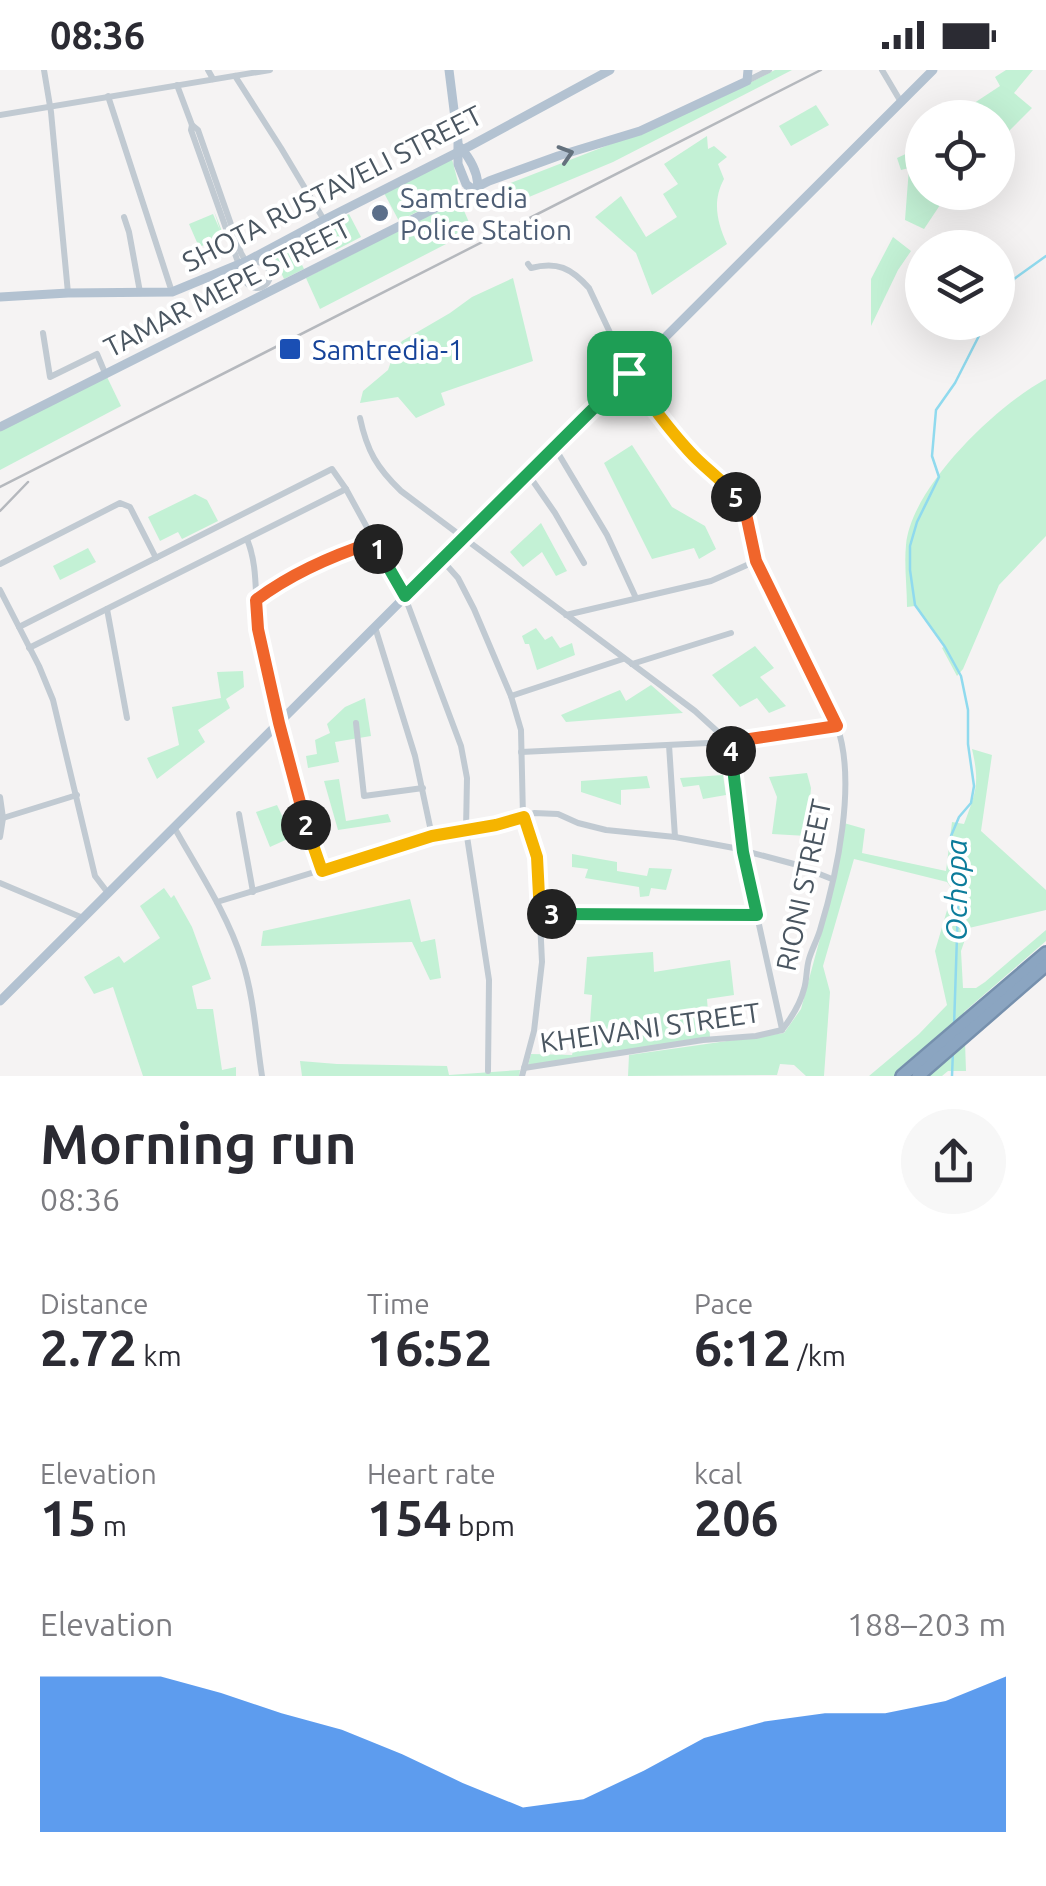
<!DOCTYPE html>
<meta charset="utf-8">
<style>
body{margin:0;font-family:Ubuntu,sans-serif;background:#f7f7f7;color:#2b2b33;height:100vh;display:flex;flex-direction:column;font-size:38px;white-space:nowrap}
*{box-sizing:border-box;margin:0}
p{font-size:32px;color:#7c7c81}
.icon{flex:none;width:55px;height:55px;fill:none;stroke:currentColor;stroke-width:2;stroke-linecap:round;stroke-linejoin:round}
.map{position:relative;height:1006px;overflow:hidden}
.drawer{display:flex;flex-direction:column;background:#fff;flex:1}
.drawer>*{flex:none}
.fabs{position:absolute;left:905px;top:30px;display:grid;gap:20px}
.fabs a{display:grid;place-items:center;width:110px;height:110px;border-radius:50%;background:#fff;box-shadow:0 10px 40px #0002;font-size:50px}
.pin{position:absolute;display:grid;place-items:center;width:85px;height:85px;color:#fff;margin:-42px;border-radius:20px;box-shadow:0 5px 15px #0006}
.km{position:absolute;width:50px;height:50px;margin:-25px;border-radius:50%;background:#222;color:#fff;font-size:28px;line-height:50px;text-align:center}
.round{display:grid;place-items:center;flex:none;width:105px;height:105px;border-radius:52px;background:#f7f7f7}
.summary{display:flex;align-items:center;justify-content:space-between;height:170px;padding:0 40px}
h1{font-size:55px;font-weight:700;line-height:75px}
.stats{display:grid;grid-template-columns:repeat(3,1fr);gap:15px;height:170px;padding:10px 40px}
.stats div{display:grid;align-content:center}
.stats b{font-size:50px;font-weight:700}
.stats small{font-size:28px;font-weight:400}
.stats p{font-size:28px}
.chart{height:280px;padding:20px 40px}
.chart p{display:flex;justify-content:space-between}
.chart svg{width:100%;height:180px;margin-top:10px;fill:#1a73e8;opacity:.7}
.status{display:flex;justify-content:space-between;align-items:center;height:70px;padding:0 50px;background:#fff;direction:ltr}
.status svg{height:28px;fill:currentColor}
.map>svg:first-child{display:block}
</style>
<div class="status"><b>08:36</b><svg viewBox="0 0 49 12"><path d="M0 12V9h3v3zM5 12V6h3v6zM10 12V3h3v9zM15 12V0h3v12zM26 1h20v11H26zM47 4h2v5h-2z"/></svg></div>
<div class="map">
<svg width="1046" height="1006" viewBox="0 0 1046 1006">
<rect width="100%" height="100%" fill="#f5f3f3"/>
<g fill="#c3f1d5">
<path d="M 775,0 L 792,0 L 613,92 L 505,137 L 498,118 L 647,60 L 714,29 L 716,30 Z"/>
<path d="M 1006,0 L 1033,0 L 1014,23 L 1032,38 L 1005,65 L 998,58 L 998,48 L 953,47 L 1000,16 L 995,7 Z"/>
<path d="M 816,35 L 829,55 L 791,76 L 779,56 Z"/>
<path d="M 707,66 L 708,79 L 714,76 L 727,87 L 718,94 L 724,109 C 712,131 717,152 727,174 L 652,225 L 636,183 L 595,147 L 621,126 L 646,167 L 677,147 L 663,124 L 678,114 L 664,94 Z"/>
<path d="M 922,67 L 922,122 L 948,123 L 924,159 L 905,150 L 909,98 L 901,100 L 897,88 L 910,82 L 908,77 Z"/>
<path d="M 452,89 L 460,120 L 399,151 L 384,123 Z"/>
<path d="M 459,129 L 471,157 L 445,169 L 446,174 L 320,239 L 306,208 Z"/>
<path d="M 214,141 L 225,169 L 223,168 L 199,177 L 189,154 L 213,144 L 220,160 Z"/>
<path d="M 349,144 L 361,167 L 336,180 L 324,156 Z"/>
<path d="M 893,167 L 911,181 L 898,200 L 871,256 L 871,209 Z"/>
<path d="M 291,172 L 304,199 L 284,209 L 271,181 Z"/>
<path d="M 513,208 L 533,291 L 441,323 L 445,335 L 416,348 L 398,327 L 360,333 L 363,321 L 388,300 L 395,280 L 402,271 L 450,243 L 472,227 Z"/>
<path d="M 107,307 L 121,336 L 0,400 L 0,361 Z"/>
<path d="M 1046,309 L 1046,466 L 999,515 L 963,599 L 957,606 L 942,578 L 945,576 L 915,536 L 907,537 C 907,517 904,495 906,475 C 911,417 997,335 1046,309 Z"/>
<path d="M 632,375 L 672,437 L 705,456 L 716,479 L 699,489 L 694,478 L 652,489 L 604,393 Z"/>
<path d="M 195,424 L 207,430 L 218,451 L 182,469 L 178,462 L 160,471 L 148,447 Z"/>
<path d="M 541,453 L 567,501 L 556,506 L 542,482 L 523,497 L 510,482 Z"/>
<path d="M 88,478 L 96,492 L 60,510 L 53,496 Z"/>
<path d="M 536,558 L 545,570 L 552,566 L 560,578 L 572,573 L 575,585 L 537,600 L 529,574 L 525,574 L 522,566 Z"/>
<path d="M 755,576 L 774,598 L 760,607 L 786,636 L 769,643 L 757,628 L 740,637 L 712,605 Z"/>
<path d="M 243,601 L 244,617 L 226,629 L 230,638 L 198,660 L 205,672 L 157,709 L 147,688 L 179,675 L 172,637 L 221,628 L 217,602 Z"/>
<path d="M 651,615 L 683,643 L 566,652 L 561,645 L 620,620 L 626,631 Z"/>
<path d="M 365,628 L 371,666 L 335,672 L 339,692 L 308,698 L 306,686 L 317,684 L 315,670 L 330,663 L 327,654 L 345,637 Z"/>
<path d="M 972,679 L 992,685 L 981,761 L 1046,820 L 1046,840 L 969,858 L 961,881 L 963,918 L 976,918 L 985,912 L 1046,860 L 1046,871 L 964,942 L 966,1001 L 948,1001 L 942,1006 L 869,1006 L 919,964 L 947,935 L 935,881 L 953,820 L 947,812 L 854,789 L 823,896 L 830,922 L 824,1006 L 806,1006 L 794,995 L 780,994 L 777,1005 L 628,1006 L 629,985 L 784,963 L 801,939 L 833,820 L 844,753 L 865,759 L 862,783 L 946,801 L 952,752 L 964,754 C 976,722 980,714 972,679 Z"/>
<path d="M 807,703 L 811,718 L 807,766 L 772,764 L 777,727 L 769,707 Z"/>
<path d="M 723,705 L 726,725 L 703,729 L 699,715 L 683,717 L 680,708 Z"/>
<path d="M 647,706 L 650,718 L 621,720 L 621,735 L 581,722 L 581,711 Z"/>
<path d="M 339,709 L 346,751 L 388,744 L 391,752 L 338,760 L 324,711 Z"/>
<path d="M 277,735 L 292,767 L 270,777 L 256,742 Z"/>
<path d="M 572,784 L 617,792 L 617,801 L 647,806 L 649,798 L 672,799 L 666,820 L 651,818 L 649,826 L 640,827 L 639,817 L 585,808 L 588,799 L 572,797 Z"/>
<path d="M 164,818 L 171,828 L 174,825 L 192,857 L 211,909 L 192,916 L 197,939 L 213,939 L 222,1000 L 236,997 L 236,1006 L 143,1006 L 113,917 L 94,924 L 84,907 L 119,886 L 124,893 L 160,868 L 140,836 Z"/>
<path d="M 410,829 L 421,872 L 435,869 L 441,908 L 430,910 L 412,872 L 261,876 L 263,861 Z"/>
<path d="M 653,882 L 654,902 L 730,890 L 734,925 L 707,929 L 710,967 C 649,974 590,990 528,995 L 531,984 L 572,985 L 576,968 L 589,968 L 592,925 L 584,924 L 587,887 Z"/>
<path d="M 300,991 L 337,994 L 447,996 L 449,1005 L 520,1000 L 519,1006 L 302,1006 Z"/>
</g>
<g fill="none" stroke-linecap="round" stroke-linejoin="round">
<g stroke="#90daee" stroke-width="2.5">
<path d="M 998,235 L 1014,209 L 1046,186"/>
<path d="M 954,957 L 958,836 L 952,803 L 951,766 L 959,747 L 971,733 L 974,716 L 968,674 L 968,640 L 961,606 L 945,577 L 915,535 L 910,500 L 910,476 L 917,452 L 939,407 L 932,386 L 936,340 L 955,313 L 986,252"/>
<path d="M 952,1006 L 953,980"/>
</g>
<g stroke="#7690ad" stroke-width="16">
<g id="highway">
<path d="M 902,1006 L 1046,883"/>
<path d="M 918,1006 L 1046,895"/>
</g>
</g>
<g stroke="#c1cad2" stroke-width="6">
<path d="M 44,0 L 51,42 L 68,223"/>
<path d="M 208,0 L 213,9"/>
<path d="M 882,0 L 901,32"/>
<path d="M 235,6 L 281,78 L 324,150"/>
<path d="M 747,11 L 769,0"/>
<path d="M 177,15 L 192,55 L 191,60 L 239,195 L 244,202"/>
<path d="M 108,26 L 172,222"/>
<path d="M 0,45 L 270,0"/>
<path d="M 192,55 L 198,60 L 241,183 L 245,190 L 256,192"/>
<path d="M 124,147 L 129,162 L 140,222"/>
<circle cx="257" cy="205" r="13"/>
<path d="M 528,194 L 531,198 C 557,191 571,198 589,218 L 629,303 L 653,338 L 692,385 L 725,412 L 738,430 L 745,444 L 756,491 L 837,656 C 857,712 837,804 820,860 C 817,870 812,879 809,889 C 806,899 807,910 804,919 C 800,935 792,947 782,960"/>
<path d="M 43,263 L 50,307 L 97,284 L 105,303"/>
<path d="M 360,348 C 367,381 377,398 401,421 L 695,641 L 729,672 L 743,782 L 782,959"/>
<path d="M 555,378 L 607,465 L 636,528"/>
<path d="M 528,404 L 555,443 L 584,493"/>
<path d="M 247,469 C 259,498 254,530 259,561 C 272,642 295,723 322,801"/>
<path d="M 442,490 L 458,508 L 474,539 L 511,626 L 521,660 L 523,747 L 537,787 L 542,892 L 534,961 L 522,1006"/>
<path d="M 0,494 L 120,433 L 130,437 L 156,488"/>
<path d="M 0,520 L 39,596 L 53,630 L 95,806 L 108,823"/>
<path d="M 257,529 C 293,502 331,486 374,473"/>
<path d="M 107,539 L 127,648"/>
<path d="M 566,545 L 711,511 L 756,491"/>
<path d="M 19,557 L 332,399 L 346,419 L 405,527 L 461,676 L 467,708 L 466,760 L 489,910 L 488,1001"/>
<path d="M 375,557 L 415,686 L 432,766"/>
<path d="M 29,578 L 346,419"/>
<path d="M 632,594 L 731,563"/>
<path d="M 511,626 L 623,589"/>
<path d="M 356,653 L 364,726 L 423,718"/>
<path d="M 669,675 L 675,767"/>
<path d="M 521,682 L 729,672 L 837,656"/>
<path d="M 0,727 L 3,748 L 0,767"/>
<path d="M 239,744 L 253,822"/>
<path d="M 3,748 L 77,725"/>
<path d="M 174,757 C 198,800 227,843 242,890 C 254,927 256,967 262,1006"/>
<path d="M 0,813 L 83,848"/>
<path d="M 217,832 L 432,766 L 496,755 L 534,743 L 558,744 L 578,753 L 606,760 L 675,767 L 734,778 L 794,794 L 832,809"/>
<path d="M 540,845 L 757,845"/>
<path d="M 524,998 L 703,970 L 756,966 L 782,960"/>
</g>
<g stroke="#b3c2d1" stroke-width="9">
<path d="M 449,0 L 458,72 L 458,94 L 466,114 L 471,118 L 475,118"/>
<path d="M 460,77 C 469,87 477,101 478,115 L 475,118"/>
<path d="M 0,227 L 68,223 L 172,222 L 247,191 L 324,150 L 470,76 L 610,0"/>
<path d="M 0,357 L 489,111 L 558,86 L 640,61 L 747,11 L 748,0"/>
<path d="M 0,931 L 933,0"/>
</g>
<use href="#highway" stroke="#8ba5c1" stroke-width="11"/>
<g stroke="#b5b8bd" stroke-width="2.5">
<path d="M 0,417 L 821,0"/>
<path d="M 0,441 L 28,412"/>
</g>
</g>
<defs><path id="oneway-chevron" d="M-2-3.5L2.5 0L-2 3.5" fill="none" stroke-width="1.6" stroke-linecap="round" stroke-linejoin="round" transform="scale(2.5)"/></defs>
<use stroke="#64717d" href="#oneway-chevron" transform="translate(566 84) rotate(-18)"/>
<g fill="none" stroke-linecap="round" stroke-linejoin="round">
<g stroke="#fff" stroke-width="20">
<path id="split-1" d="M 378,479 L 405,526 L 629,303"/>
</g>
<g stroke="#fff" stroke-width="20">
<path id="split-2" d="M 306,755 L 279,653 L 258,559 L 256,530 C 292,503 331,486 374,472 L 378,479"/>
</g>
<g stroke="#fff" stroke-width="20">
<path id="split-3" d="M 306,755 L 322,801 L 432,766 L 496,755 L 524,747 L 537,787 L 540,845 L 552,844"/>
</g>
<g stroke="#fff" stroke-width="20">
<path id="split-4" d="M 552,844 L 757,845 L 743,782 L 731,681"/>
</g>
<g stroke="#fff" stroke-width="20">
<path id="split-5" d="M 731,681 L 730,672 L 837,656 L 756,491 L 746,444 L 736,427"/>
</g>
<g stroke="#fff" stroke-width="20">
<path id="split-6" d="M 629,303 C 648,331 667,357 689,381 C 704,398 722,409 736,427"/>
</g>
<use href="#split-1" stroke="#22a559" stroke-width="12"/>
<use href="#split-2" stroke="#f0652b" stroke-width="12"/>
<use href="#split-3" stroke="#f5b400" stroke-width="12"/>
<use href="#split-4" stroke="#22a559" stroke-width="12"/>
<use href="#split-5" stroke="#f0652b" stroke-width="12"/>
<use href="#split-6" stroke="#f5b400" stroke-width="12"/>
</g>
<circle fill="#5c6f8a" stroke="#fff" stroke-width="4" cx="380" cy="143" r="10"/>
<rect fill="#1a4fb4" stroke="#fff" stroke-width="4" x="278" y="267" width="24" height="24" rx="5"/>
<g text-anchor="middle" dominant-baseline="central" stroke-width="8" stroke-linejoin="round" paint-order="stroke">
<g font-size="28" fill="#4a5661" stroke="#fff">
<text transform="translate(332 118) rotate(-27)">SHOTA RUSTAVELI STREET</text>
<text transform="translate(227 217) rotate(-27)">TAMAR MEPE STREET</text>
<text transform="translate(803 815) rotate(-78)">RIONI STREET</text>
<text transform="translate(650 957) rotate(-8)">KHEIVANI STREET</text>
</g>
<g font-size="28" fill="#4e5e75" stroke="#fff" text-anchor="start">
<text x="400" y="127">Samtredia<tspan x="400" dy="32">Police Station</tspan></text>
</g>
<g font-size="28" fill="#164399" stroke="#fff" text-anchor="start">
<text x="312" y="279">Samtredia-1</text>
</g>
<g font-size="30" font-style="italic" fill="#0c7c9b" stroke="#fff">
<text transform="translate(956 820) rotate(-90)">Ochopa</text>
</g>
</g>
</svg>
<div class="fabs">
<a><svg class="icon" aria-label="locate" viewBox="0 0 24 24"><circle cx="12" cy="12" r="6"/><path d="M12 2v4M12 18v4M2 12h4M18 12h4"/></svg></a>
<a><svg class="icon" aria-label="layers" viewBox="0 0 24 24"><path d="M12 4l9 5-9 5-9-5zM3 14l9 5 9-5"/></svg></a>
</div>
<div class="pin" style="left:629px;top:303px;background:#1e9e55"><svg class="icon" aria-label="arrive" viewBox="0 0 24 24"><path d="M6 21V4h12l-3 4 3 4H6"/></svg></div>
<b class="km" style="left:378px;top:479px">1</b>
<b class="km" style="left:306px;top:755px">2</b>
<b class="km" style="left:552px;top:844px">3</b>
<b class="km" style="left:731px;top:681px">4</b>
<b class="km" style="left:736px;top:427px">5</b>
</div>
<section class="drawer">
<div class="summary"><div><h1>Morning run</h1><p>08:36</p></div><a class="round"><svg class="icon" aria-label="share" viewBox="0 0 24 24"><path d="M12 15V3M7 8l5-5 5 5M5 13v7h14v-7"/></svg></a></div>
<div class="stats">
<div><p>Distance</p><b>2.72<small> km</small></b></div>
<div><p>Time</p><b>16:52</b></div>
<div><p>Pace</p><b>6:12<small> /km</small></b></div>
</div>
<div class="stats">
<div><p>Elevation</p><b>15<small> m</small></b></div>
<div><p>Heart rate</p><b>154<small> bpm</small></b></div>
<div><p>kcal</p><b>206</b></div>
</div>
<div class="chart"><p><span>Elevation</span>188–203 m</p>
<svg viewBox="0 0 160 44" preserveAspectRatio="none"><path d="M0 44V6L10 6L20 6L30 10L40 15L50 19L60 25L70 32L80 38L90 36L100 29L110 21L120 17L130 15L140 15L150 12L160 6V44z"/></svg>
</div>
</section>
